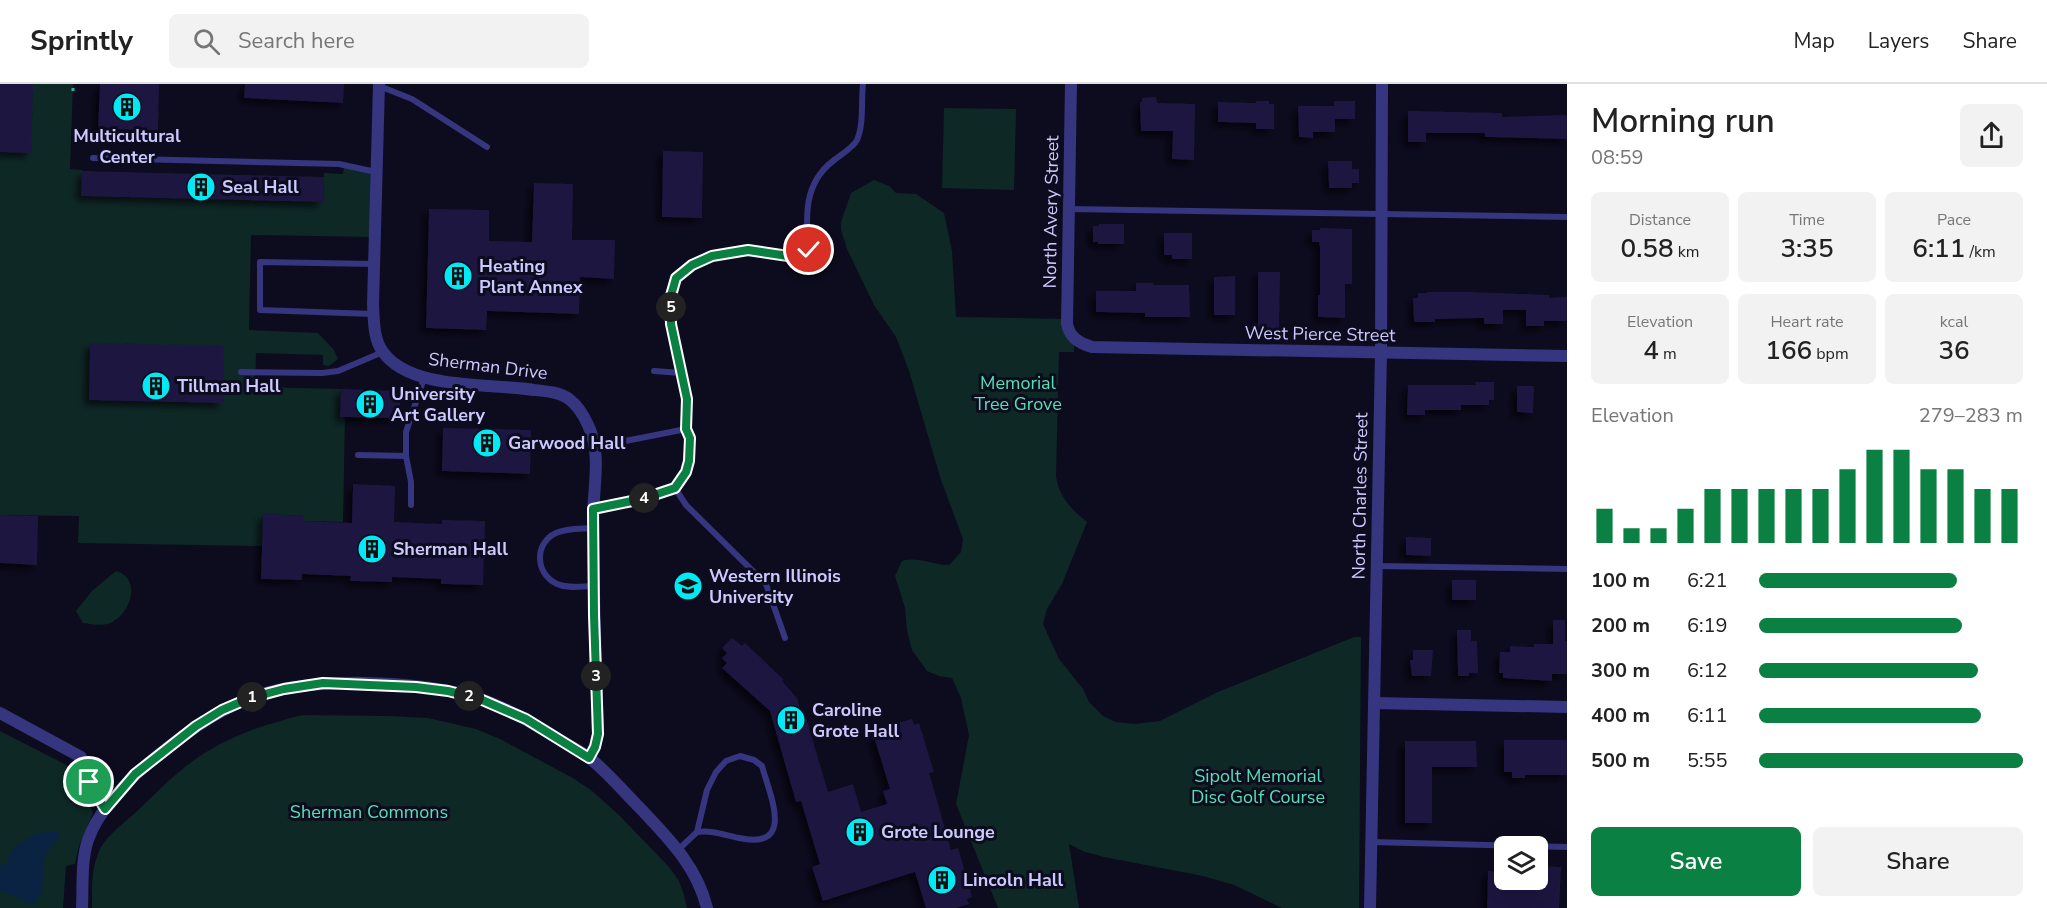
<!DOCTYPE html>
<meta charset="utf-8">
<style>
body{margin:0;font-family:"Nunito Sans",sans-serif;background:#f2f2f2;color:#222;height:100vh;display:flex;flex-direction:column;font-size:22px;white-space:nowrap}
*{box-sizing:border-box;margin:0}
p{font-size:20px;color:#767676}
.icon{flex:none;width:33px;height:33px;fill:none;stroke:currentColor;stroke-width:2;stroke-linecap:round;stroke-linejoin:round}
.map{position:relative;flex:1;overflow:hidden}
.details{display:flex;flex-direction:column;background:#fff;width:480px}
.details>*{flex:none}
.tools{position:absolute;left:1494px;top:752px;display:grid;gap:12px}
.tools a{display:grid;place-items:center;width:54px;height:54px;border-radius:9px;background:#fff;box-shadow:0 6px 24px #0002;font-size:30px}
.pin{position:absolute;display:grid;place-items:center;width:51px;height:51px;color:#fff;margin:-26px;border:3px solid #fff;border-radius:50%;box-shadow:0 2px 6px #0007}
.km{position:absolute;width:30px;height:30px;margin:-15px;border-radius:50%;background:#222;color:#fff;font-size:16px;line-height:30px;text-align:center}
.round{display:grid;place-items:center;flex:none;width:63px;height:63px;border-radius:9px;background:#f2f2f2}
.head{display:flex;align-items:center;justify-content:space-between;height:102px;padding:0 24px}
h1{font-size:33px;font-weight:600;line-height:45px}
.metrics{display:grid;grid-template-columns:repeat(3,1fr);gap:9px;height:102px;padding:6px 24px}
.metrics div{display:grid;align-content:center;border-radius:9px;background:#f2f2f2;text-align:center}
.metrics b{font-size:26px;font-weight:600}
.metrics small{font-size:16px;font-weight:400}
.metrics p{font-size:16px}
.chart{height:168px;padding:12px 24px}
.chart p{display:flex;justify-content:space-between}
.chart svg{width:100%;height:108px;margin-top:6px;stroke:#0b8043;stroke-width:6}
.primary-button{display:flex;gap:12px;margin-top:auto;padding:12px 24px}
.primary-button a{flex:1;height:69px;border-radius:9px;background:#0b8043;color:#fff;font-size:24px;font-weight:600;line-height:69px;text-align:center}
.primary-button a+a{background:#f2f2f2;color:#222}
ul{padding:0 24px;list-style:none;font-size:20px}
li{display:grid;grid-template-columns:96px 72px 1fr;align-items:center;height:45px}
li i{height:15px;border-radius:8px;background:#0b8043}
header{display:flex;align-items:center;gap:36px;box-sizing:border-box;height:84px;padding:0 30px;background:#fff;border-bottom:2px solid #e0e0e0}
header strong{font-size:28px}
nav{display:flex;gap:33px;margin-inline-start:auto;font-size:21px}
.search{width:420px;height:54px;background:#f2f2f2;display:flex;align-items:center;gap:15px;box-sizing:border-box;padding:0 21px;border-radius:9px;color:#767676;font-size:22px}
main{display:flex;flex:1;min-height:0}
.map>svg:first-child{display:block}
</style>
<header>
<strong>Sprintly</strong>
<div class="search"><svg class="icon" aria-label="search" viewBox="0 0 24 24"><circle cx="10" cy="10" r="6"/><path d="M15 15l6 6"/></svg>Search here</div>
<nav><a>Map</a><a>Layers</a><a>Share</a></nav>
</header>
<main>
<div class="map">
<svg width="1567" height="824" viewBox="0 0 1567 824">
<defs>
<filter id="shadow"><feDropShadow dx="-5" dy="5" stdDeviation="3" flood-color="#0009"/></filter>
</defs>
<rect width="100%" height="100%" fill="#0d0b1e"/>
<g fill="#0e2826">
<path d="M 0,0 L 73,0 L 70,85 L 82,86 L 82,112 L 323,118 L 324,89 L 343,90 L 344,82 L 376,88 L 374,153 L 251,151 L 249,246 L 318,249 L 334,266 L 338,275 L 329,282 L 323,281 L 323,271 L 256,269 L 255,303 L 341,305 L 340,332 L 345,333 L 343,438 L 303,437 L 303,432 L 263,430 L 262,462 L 78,459 L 79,432 L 0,431 Z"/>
<path d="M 944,24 L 1016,25 L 1014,106 L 942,104 Z"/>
<path d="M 874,96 L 889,102 L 896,109 L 916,110 L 944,129 L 952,167 L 956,233 L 1067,235 L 1074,255 L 1074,268 L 1059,268 L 1056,392 C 1059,413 1071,425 1087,438 L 1062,500 L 1047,525 L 1043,540 L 1059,575 L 1083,605 L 1089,618 L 1103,632 L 1116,638 L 1134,640 L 1160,637 L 1218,608 L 1354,553 L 1361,553 L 1359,824 L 1282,824 L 1234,801 L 1203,792 L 1104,773 L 1085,768 L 1069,760 L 1079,824 L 998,824 L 956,720 L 969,651 L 961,614 L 952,594 L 939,592 L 927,587 L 912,566 L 907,547 L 905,524 L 895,492 L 902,477 C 918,472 932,481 949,481 L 961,468 L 963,455 L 941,396 L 909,287 L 896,253 L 874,221 L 847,165 L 841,146 L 841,138 L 851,109 Z"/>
<path d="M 116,487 C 144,495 129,535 107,540 C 100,542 91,540 83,539 L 76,527 L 92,507 Z"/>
<path d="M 303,631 L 387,632 L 428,634 L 476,645 L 500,655 L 571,693 L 591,706 L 620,732 L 670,784 L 679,797 L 684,811 L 687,824 L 92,824 C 92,805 91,787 98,770 C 104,753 122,741 135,729 C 158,707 181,683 208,667 C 237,649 270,639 303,631 Z"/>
<path d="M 0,647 L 76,686 L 93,729 L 79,762 L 75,780 L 66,782 L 63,824 L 0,824 Z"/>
</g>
<path fill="#0a2343" d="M 49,747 L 57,747 L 60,751 L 44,772 L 42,810 L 34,820 L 26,818 L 0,806 L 0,781 L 7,779 C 12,760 30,751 49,747 Z"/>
<g fill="#1d1740" filter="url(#shadow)">
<path d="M 0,0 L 33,0 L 31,69 L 0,68 Z"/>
<path d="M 100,0 L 159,0 L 158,46 L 98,45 Z"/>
<path d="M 245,0 L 344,0 L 343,19 L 244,14 Z"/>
<path d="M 1156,13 L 1157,19 L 1195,20 L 1194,76 L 1172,75 L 1173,47 L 1141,47 L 1140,18 L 1142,18 L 1142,14 Z"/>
<path d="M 1256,17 L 1269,17 L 1269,20 L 1274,20 L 1274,45 L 1256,45 L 1256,39 L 1218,38 L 1218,18 L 1256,19 Z"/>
<path d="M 1334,17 L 1355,17 L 1355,35 L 1335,35 L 1335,48 L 1313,48 L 1313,54 L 1299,53 L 1298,22 L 1334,22 Z"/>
<path d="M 1408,27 L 1502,29 L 1502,33 L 1567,31 L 1567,55 L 1485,53 L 1485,49 L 1426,49 L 1426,58 L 1408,58 Z"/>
<path d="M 663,67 L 703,68 L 702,134 L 662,133 Z"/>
<path d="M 1328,77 L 1352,77 L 1352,85 L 1359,85 L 1359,99 L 1352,99 L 1352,104 L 1329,104 Z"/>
<path d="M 82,87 L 324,93 L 323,118 L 81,112 Z"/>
<path d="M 534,99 L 573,100 L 572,156 L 615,156 L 614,195 L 580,193 L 579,230 L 487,227 L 486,246 L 426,244 L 429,125 L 489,126 L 489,157 L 532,158 Z"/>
<path d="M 1099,140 L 1124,140 L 1124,160 L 1098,160 L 1098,158 L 1093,158 L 1093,142 L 1099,142 Z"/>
<path d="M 1320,144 L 1352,145 L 1352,200 L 1345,200 L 1345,234 L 1318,233 L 1318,211 L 1320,211 L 1320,164 L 1319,158 L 1312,158 L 1312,146 L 1320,146 Z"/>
<path d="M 1164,149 L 1192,149 L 1192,175 L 1172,175 L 1172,171 L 1164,171 Z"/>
<path d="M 1258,188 L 1280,188 L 1279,245 L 1258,244 Z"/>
<path d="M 1235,192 L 1235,231 L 1214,231 L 1214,193 Z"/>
<path d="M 1136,199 L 1153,199 L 1153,201 L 1189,201 L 1190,233 L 1145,233 L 1145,229 L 1096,228 L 1096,207 L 1136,207 Z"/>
<path d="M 1427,208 L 1470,208 L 1549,211 L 1549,214 L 1567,213 L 1567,237 L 1544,237 L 1544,242 L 1526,242 L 1526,226 L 1503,226 L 1503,240 L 1484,240 L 1484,234 L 1435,235 L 1435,238 L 1414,238 L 1413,214 L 1418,214 L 1418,209 L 1427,209 Z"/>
<path d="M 90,259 L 224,262 L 223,319 L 89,316 Z"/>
<path d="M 1475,298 L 1494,298 L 1494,316 L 1489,316 L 1489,321 L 1461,321 L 1461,326 L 1425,326 L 1425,331 L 1407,331 L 1408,301 L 1476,301 Z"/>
<path d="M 1517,302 L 1534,302 L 1533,329 L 1517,328 Z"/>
<path d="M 341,305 L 400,307 L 400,334 L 340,333 Z"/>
<path d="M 443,344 L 531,346 L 530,390 L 442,387 Z"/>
<path d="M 353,400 L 395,402 L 394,438 L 442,440 L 442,436 L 485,437 L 483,501 L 441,500 L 441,495 L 392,493 L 392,498 L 350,497 L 351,492 L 302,490 L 302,496 L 261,495 L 263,430 L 304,432 L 303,437 L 352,439 Z"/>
<path d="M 0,431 L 38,432 L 37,481 L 0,479 Z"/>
<path d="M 1406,453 L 1431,454 L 1431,472 L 1406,471 Z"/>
<rect x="1452" y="496" width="24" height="20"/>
<path d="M 1553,536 L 1565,536 L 1565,557 L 1567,557 L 1567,590 L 1552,590 L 1552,597 L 1503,594 L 1503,589 L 1499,589 L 1500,568 L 1510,568 L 1510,562 L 1534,563 L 1534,560 L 1553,560 Z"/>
<path d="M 1457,546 L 1471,546 L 1471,557 L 1477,557 L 1478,589 L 1469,589 L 1469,592 L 1458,592 Z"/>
<path d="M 732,554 L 742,562 L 745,559 L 784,596 L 782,597 L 797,614 L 801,628 L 804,627 L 828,708 L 853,700 L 861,728 L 887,720 L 883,707 L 890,705 L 874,653 L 879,651 L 877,645 L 912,635 L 914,641 L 919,639 L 934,688 L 929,689 L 951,766 L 958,764 L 972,813 L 967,815 L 969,820 L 956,824 L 926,824 L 915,788 L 823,817 L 812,783 L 820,780 L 801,717 L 796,718 L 770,627 L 722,584 L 727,579 L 722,574 L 727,569 L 722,564 Z"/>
<path d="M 1413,566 L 1433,566 L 1431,592 L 1412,592 L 1410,576 L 1413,576 Z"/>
<path d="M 1504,656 L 1567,656 L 1567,691 L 1525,691 L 1525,694 L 1512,694 L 1512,688 L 1504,688 Z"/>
<path d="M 1405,657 L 1476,657 L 1477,683 L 1432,683 L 1432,739 L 1405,739 Z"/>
<path d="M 1538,782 L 1561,783 L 1559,824 L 1487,824 L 1488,787 L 1504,788 L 1504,795 L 1538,795 Z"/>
</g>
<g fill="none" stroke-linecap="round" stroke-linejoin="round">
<path stroke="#29b2a2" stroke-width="3" stroke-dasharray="3 4.5" stroke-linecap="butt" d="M 73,7 L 73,0"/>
<g stroke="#35367f" stroke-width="6">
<path d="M 379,2 L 412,15 L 487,63"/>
<path d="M 93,74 L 339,80 L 376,88"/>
<path d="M 1069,125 L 1567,133"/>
<path d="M 373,230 L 260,226 L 260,178 L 374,180"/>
<path d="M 654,287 L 681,289"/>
<path d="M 241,288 L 322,289 L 338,287 L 383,268"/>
<path d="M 595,363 L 686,345"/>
<path d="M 358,371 L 406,372 L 406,348 L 424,294"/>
<path d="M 406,372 L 411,398 L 411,421"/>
<path d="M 675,404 L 686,421 L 766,500 L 785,554"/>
<path d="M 594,424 L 642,415 L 675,404 L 686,388 L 689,377 L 691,354 L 686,345 L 687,315 L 671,240 L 670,215 L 676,194 L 692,181 L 712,172 L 748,166 L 788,172 L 809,166 C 805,133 804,99 833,77 C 840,71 853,64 857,56 C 864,40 861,17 863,0"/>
<path d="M 593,444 C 581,445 567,444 556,449 C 534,459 535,490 557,500 C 568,505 582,502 594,502"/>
<path d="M 1377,482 L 1567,485"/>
<path d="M 1371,758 L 1567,763"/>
<path d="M 679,765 L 697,748 L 707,706 L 716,688 L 726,677 L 740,672 L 754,676 L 762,682 C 770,712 796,766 739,754 C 724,751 713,746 697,748"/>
</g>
<g stroke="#35367f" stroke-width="12">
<path d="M 379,0 L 373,220 C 374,235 373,255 383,268 C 411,307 491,299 534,306 C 545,307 559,308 569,315 C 577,321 584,332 588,341 C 602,369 593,405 593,435 C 593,507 596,578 598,650 L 595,662 L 589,674"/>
<path d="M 1071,0 L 1067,240 C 1070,254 1079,259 1092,263 L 1567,272"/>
<path d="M 1374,619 L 1567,623"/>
<path d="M 0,629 L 81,673 L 89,698 L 105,725"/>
<path d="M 82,824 C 83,803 81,776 88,756 C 99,725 127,697 152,676 C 182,652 212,629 248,615 C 305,592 422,595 480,615 C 508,624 532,639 557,654 C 568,661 581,667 592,676 C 609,690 624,708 640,724 C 668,754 697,782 707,824"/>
<path d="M 1370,824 L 1381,269 L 1382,0"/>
</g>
</g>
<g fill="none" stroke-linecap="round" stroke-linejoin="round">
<g stroke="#fff" stroke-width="12">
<path id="route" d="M 89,698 L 105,725 L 135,690 L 196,642 L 222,626 L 250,614 L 284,605 L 323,599 L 416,603 L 448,607 L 480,615 L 526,635 L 589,674 L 595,663 L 598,650 L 594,531 L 593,425 L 642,415 L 675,404 L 686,388 L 689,377 L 690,354 L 686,345 L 687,315 L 671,240 L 670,215 L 676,194 L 692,181 L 712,172 L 748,166 L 788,172 L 809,166"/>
</g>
<use href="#route" stroke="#0b8043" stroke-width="8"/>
</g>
<defs>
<g id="building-disc" transform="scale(1.5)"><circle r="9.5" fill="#00e9f4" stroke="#0d0b1e"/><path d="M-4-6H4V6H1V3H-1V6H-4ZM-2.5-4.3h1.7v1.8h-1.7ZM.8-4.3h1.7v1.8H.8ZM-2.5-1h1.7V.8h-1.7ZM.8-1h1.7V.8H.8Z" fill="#111"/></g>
<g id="university-disc" transform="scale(1.5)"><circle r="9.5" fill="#00e9f4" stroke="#0d0b1e"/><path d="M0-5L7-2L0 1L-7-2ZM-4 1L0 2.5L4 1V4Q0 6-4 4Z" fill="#111"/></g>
</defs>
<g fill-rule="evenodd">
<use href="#building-disc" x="127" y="23"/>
<use href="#building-disc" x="201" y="103"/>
<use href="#building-disc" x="458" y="192"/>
<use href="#building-disc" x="156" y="302"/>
<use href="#building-disc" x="370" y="320"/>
<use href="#building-disc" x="487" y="359"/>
<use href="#building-disc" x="372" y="465"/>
<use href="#university-disc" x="688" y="502"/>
<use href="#building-disc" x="791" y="636"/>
<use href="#building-disc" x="860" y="748"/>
<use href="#building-disc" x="942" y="796"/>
</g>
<g text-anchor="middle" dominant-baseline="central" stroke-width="6" stroke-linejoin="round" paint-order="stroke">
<g font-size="18" font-weight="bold" fill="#ccc9ff" stroke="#0d0b1e" text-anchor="start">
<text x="127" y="52" text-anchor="middle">Multicultural<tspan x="127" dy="21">Center</tspan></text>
<text x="222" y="103">Seal Hall</text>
<text x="479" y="182">Heating<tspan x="479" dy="21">Plant Annex</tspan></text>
<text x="177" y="302">Tillman Hall</text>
<text x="391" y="310">University<tspan x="391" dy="21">Art Gallery</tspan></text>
<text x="508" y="359">Garwood Hall</text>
<text x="393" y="465">Sherman Hall</text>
<text x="709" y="492">Western Illinois<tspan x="709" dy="21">University</tspan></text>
<text x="812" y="626">Caroline<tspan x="812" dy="21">Grote Hall</tspan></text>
<text x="881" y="748">Grote Lounge</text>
<text x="963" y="796">Lincoln Hall</text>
</g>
<g font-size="18" fill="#ccc9ff" stroke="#0d0b1e">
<text transform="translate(1051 128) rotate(-89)">North Avery Street</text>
<text transform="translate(1320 250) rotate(1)">West Pierce Street</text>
<text transform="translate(488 282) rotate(7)">Sherman Drive</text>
<text transform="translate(1360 412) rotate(-89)">North Charles Street</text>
</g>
<g font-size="18" fill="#52e2b6" stroke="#0d0b1e">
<text x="1018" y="299">Memorial<tspan x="1018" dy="21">Tree Grove</tspan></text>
<text x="1258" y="692">Sipolt Memorial<tspan x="1258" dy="21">Disc Golf Course</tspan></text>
<text x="369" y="728">Sherman Commons</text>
</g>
</g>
</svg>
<div class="tools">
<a><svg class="icon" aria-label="layers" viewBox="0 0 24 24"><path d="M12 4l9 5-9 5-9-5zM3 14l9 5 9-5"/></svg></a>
</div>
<div class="pin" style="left:89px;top:698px;background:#1e9e55"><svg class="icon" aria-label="arrive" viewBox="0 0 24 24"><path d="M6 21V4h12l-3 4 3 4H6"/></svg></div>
<div class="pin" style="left:809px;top:166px;background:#d93025"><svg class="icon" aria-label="check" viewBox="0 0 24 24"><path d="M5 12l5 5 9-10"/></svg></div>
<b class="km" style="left:252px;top:613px">1</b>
<b class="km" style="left:469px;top:612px">2</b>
<b class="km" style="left:596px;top:592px">3</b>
<b class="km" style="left:644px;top:414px">4</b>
<b class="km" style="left:671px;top:223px">5</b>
</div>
<section class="details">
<div class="head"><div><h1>Morning run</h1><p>08:59</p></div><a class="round"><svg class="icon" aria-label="share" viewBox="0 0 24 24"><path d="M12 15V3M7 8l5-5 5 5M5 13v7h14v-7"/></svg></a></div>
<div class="metrics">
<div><p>Distance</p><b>0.58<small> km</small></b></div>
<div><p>Time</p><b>3:35</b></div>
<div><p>Pace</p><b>6:11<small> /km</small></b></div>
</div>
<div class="metrics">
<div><p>Elevation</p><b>4<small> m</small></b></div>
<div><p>Heart rate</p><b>166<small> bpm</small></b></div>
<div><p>kcal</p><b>36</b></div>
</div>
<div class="chart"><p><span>Elevation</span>279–283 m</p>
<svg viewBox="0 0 160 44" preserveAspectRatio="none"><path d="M5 44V30M15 44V38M25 44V38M35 44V30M45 44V22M55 44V22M65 44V22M75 44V22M85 44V22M95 44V14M105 44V6M115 44V6M125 44V14M135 44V14M145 44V22M155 44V22"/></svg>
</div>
<ul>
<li><b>100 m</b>6:21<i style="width:75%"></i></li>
<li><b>200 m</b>6:19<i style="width:77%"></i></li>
<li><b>300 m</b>6:12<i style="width:83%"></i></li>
<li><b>400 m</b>6:11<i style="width:84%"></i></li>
<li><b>500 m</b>5:55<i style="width:100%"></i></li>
</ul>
<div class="primary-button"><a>Save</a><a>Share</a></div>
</section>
</main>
